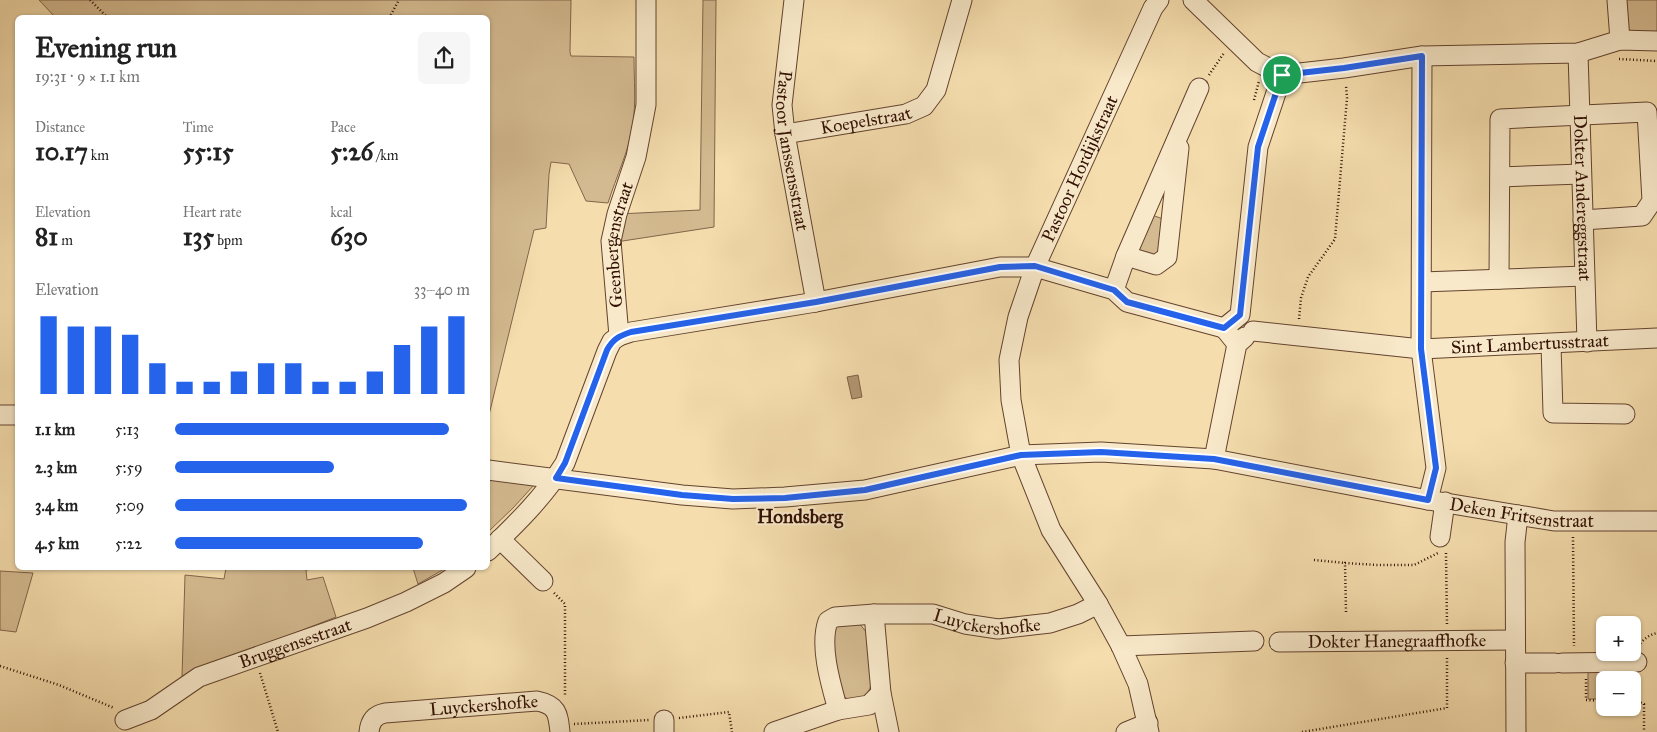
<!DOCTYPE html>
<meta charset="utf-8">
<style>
body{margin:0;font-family:"IM FELL Great Primer",serif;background:#f6f6f6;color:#222;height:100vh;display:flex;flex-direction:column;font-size:19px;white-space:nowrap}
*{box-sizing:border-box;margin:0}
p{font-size:16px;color:#767676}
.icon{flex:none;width:28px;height:28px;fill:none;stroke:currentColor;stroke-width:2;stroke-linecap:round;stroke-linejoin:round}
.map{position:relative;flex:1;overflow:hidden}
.side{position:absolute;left:15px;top:15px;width:475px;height:555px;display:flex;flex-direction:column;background:#fff;border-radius:8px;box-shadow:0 1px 4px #0004}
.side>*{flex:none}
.buttons{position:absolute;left:1596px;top:616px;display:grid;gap:10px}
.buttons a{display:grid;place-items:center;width:45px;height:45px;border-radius:8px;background:#fff;box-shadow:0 1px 4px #0004;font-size:25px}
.pin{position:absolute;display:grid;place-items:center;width:42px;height:42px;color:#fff;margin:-21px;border:2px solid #fff;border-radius:50%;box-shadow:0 1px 5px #0007}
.round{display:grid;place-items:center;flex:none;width:52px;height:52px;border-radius:8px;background:#f6f6f6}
.head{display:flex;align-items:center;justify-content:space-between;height:85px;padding:0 20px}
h1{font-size:28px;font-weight:700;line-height:38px}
.stats{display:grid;grid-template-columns:repeat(3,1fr);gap:8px;height:85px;padding:5px 20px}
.stats div{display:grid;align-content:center}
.stats b{font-size:25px;font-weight:700}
.stats small{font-size:14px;font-weight:400}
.stats p{font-size:14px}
.chart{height:140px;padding:10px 20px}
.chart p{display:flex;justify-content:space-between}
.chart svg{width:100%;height:90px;margin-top:5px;stroke:#2563eb;stroke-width:6}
ul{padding:0 20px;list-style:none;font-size:16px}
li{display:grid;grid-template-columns:80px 60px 1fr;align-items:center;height:38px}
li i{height:12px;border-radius:6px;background:#2563eb}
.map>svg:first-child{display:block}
</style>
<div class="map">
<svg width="1657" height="732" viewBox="0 0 1657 732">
<rect width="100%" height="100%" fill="#f5ddad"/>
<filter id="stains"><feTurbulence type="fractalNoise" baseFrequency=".004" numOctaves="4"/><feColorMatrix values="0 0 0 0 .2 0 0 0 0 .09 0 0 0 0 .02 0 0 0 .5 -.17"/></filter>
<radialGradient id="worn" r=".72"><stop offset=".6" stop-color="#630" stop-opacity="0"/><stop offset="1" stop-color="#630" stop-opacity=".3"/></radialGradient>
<g fill="#d4ba90" stroke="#83654a">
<path d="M 39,0 L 571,0 L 570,52 L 571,56 L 634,57 C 634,80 636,102 633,124 C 629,151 616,177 608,203 L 586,201 L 569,164 L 551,162 L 549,174 L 546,228 L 534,230 L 488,419 L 488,18 L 56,18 Z"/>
<path d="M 703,0 L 716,0 L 714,227 L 616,242 L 618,214 L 700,210 Z"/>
<path d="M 1623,0 L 1657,0 L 1657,40 L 1625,35 Z"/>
<path d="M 1149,214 L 1166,220 L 1162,255 L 1136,254 Z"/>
<path d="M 488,478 L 534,485 L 513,508 L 488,532 Z"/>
<path d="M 226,568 L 319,568 L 306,570 L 307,580 L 323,577 L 336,617 L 182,677 L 185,575 L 224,579 Z"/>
<path d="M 413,568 L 446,568 L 418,584 Z"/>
<path d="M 0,571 L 33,573 L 16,632 L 0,630 Z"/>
<path d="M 859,623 L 867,633 L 871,685 C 866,703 848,705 837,690 L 832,624 Z"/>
<path d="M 1588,666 L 1610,666 L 1610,675 L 1598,676 L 1598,692 L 1605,693 L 1605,699 L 1588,699 Z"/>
<path d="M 1614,666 L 1635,666 L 1635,699 L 1633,699 L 1632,680 L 1622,680 L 1622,677 L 1614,677 Z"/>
</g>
<path fill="#b39773" stroke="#7f6146" d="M 858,375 L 862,397 L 852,399 L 847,377 Z"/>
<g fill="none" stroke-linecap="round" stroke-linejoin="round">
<g stroke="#63432e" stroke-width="21">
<g id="minor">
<path id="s1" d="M 794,0 L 782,105 L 785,134 L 816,302"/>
<path d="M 1193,0 L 1257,62 L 1282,75 L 1258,147 L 1240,315 L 1224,328 L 1237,344"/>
<path d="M 1617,0 L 1620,40"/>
<path id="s2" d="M 1578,53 L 1587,342"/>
<path d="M 1422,56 L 1421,349 L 1436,468 L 1428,500"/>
<path d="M 1282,75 L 1344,68 L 1422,56 L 1578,53 L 1620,40 L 1657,41"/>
<path id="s3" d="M 785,134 L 906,114 L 924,106 L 936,90 L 962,0"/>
<path d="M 1500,177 L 1581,174"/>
<path d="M 1126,256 L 1156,265 L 1167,257 L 1179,148"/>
<path d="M 1499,279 L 1500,119 L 1647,112 L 1652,201 L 1642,216 L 1583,220"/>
<path d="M 1422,282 L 1584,276"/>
<path d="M 1114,290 L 1126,256 L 1199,88"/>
<path id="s4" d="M 1253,331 L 1421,349 L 1657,338"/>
<path d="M 619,336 L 631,332 L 816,302 L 1000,267 L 1035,267 L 1114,290 L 1127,302 L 1224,328"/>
<path d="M 1551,344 L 1553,413 L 1625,414"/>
<path d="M 0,415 L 18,415"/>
<path d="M 1214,459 L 1237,344 L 1245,337"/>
<path id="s5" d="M 488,470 L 682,495 L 733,499 L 785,497 L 865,490 L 1021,455 L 1101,452 L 1214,459 L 1428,500 L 1554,521 L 1657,521"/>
<path d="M 1440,537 L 1445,502"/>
<path d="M 500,539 L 543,581"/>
<path id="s6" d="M 488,551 C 516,524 544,497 565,463 L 607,351 L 612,341 L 619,336 L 611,241 L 617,214 L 636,157 L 646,105 L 646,0"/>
<path d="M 874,614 L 881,693 L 889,732"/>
<path id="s7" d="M 1279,642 L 1515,640"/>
<path d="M 1121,646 L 1254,641"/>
<path d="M 1515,663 L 1555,663"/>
<path d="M 1562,663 L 1637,662"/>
<path d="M 838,710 L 869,705 L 881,693"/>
<path id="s8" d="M 125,720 L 151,710 L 199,677 L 367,618 L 406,602 L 444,583 L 466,568"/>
<path d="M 664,720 L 664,732"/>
<path id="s9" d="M 369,732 C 370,721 375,715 385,713 L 537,701 C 557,705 558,713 560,732"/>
<path id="s10" d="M 774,732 L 838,710 C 831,685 819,646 828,621 L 835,617 L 874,614 L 933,614 L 965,624 L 998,629 L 1050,623 L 1078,614 L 1098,604"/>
<path d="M 1126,732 L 1148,723"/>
<path id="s11" d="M 1149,732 L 1138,684 L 1121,646 L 1098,604 L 1051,530 L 1021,455 L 1011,400 L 1009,360 L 1018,317 L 1035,267 L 1153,8 L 1159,0"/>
<path d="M 1516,732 L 1515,542 L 1518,515"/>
</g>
</g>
<g stroke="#321003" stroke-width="2.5" stroke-dasharray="1 2.5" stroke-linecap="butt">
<path d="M 90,0 L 108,18"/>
<path d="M 389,18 L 399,0"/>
<path d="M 1619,59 L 1657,61"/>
<path d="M 1209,75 L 1224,53"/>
<path d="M 1254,100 L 1259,81"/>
<path d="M 1299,319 L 1301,298 L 1308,277 L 1335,239 L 1347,98 L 1346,85"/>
<path d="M 1573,537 L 1574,646"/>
<path d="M 1446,553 L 1447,625"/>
<path d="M 1314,560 L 1345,563"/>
<path d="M 554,593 L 565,604 L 565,695"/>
<path d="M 1346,612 L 1345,563 L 1377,565 L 1414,565 L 1438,553"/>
<path d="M 1638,646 C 1643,640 1648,635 1657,633"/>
<path d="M 0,666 L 59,685 L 114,708"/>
<path d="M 260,673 L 278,732"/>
<path d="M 1637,678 L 1636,701 L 1644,704 L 1644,732"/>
<path d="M 1586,679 L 1586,700 L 1605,701"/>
<path d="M 679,718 L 729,712 L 732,732"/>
<path d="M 574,724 L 649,720"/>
<path d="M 1302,732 L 1447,708 L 1447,657"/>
</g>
<use href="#minor" stroke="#f8e9ca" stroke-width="19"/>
</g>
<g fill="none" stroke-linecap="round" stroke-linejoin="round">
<g stroke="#fff" stroke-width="10">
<path id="route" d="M 1422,56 L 1421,349 L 1436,468 L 1428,500 L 1214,459 L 1101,452 L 1021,455 L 865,490 L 785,498 L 733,499 L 682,495 L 556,478 L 565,463 L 607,350 C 613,339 619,336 631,332 L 816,302 L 1000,267 L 1035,266 L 1114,290 L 1127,302 L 1224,328 L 1240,315 L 1258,147 L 1282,75 L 1344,68 Z"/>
</g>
<use href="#route" stroke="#2563eb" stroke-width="6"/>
</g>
<g text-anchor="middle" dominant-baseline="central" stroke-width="4" stroke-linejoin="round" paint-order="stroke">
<g font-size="18" fill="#321003" stroke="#f8e9ca">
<text stroke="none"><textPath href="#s3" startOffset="82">Koepelstraat</textPath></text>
<text stroke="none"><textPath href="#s1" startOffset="152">Pastoor Janssensstraat</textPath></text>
<text stroke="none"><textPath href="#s11" startOffset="608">Pastoor Hordijkstraat</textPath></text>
<text stroke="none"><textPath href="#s2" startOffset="145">Dokter Andereggstraat</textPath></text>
<text stroke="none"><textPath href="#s6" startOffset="349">Geenbergenstraat</textPath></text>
<text stroke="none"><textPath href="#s4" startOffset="278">Sint Lambertusstraat</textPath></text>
<text stroke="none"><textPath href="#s5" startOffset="1045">Deken Fritsenstraat</textPath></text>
<text stroke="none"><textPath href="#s10" startOffset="320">Luyckershofke</textPath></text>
<text stroke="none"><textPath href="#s7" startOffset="118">Dokter Hanegraaffhofke</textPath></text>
<text stroke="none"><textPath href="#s8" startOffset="188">Bruggensestraat</textPath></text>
<text stroke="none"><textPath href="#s9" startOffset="126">Luyckershofke</textPath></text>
</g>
<g font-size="19" font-weight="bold" fill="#321003" stroke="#f8e9ca">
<text x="800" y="516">Hondsberg</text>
</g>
</g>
<rect width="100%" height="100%" filter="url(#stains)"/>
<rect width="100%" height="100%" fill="url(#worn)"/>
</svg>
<div class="buttons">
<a>+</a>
<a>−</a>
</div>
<div class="pin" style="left:1282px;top:75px;background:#1e9e55"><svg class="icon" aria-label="arrive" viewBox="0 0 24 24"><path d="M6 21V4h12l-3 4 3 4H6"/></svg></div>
<section class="side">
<div class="head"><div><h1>Evening run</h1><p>19:31 · 9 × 1.1 km</p></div><a class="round"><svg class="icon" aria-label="share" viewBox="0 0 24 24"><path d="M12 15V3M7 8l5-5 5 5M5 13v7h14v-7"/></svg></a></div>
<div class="stats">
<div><p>Distance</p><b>10.17<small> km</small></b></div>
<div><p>Time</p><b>55:15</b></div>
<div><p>Pace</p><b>5:26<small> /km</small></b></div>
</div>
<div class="stats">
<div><p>Elevation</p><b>81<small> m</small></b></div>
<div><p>Heart rate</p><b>135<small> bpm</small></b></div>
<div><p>kcal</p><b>630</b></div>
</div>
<div class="chart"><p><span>Elevation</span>33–40 m</p>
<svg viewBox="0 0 160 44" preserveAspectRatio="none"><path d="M5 44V6M15 44V11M25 44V11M35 44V15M45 44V29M55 44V38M65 44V38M75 44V33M85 44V29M95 44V29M105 44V38M115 44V38M125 44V33M135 44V20M145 44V11M155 44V6"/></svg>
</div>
<ul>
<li><b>1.1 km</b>5:13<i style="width:93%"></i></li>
<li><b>2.3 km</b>5:59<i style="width:54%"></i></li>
<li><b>3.4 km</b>5:09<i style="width:99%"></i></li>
<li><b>4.5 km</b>5:22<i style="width:84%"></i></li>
</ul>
</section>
</div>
